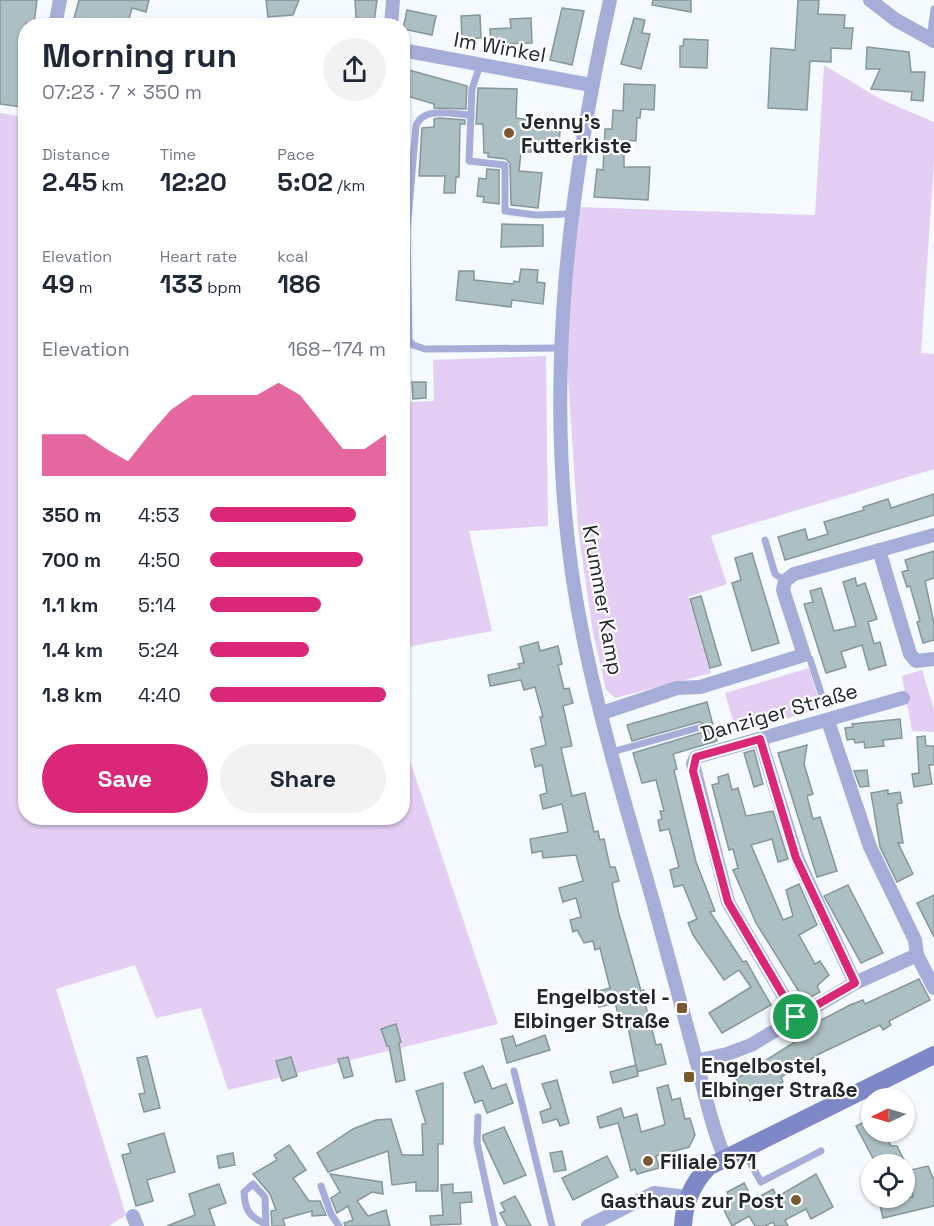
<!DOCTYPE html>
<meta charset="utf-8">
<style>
body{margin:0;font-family:"Space Grotesk",sans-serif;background:#f2f2f3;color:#1f2937;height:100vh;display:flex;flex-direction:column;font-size:22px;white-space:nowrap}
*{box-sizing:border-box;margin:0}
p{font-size:20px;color:#747a83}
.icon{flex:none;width:33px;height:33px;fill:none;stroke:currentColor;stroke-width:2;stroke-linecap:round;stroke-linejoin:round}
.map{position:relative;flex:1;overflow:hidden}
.side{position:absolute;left:18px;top:18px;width:392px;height:807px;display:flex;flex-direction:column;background:#fff;border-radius:24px;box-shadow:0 2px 4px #0004}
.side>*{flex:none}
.needle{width:39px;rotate:265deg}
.controls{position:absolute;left:861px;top:1088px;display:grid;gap:12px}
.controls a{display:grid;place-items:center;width:54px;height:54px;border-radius:50%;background:#fff;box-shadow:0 2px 4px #0004;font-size:30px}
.pin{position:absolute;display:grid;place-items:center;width:51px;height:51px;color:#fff;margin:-26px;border:3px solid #fff;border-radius:50%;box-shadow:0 2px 6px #0007}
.round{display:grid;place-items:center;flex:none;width:63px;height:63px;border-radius:32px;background:#f2f2f3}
.head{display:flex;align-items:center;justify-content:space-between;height:102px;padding:0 24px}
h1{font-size:33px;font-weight:600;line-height:45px}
.metrics{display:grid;grid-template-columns:repeat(3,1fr);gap:9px;height:102px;padding:6px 24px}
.metrics div{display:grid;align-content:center}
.metrics b{font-size:26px;font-weight:600}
.metrics small{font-size:16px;font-weight:400}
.metrics p{font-size:16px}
.chart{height:168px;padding:12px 24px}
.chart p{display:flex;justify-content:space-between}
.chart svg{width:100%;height:108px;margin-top:6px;fill:#db2777;opacity:.7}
.cta{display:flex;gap:12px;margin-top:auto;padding:12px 24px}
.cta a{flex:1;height:69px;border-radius:36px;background:#db2777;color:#fff;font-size:24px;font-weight:600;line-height:69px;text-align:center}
.cta a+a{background:#f2f2f3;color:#1f2937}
ul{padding:0 24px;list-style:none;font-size:20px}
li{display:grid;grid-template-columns:96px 72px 1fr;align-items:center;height:45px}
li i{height:15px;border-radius:8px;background:#db2777}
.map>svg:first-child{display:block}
</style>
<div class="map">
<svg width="934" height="1226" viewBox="0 0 934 1226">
<rect width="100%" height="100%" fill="#f4fafe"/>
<g fill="#e4cef3">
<path d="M 824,65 L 880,99 L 934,122 L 934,162 L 921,353 L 934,354 L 934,469 L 711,536 L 727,584 L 688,597 L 711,673 L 615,698 L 606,690 L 593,633 L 578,529 L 565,332 L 578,207 L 815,215 Z"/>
<path d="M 0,113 L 26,117 L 26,818 L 402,818 L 402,737 L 498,1024 L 228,1090 L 201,1008 L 156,1018 L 135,965 L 56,989 L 126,1215 L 109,1226 L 0,1226 Z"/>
<path d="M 546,356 L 548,526 L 469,531 L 492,631 L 402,648 L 402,384 L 408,384 L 410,402 L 434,401 L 433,360 Z"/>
<path d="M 809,668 L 821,708 L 737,734 L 725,693 Z"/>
<path d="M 922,670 L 934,709 L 934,732 L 912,731 L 902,676 Z"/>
</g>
<g fill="#acbfc2" stroke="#85979a" stroke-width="1.5">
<path d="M 0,0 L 37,0 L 34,24 L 26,23 L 26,26 L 20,63 L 26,63 L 21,107 L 0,104 Z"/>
<path d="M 79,0 L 149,0 L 146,12 L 132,8 L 127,26 L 72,26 Z"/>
<path d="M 266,0 L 299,0 L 293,15 L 268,17 Z"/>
<path d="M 355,0 L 377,0 L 374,23 L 366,23 L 356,17 Z"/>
<path d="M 653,0 L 691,0 L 691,12 L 652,5 Z"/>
<path d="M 798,0 L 819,0 L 818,14 L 845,15 L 844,28 L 853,28 L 851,49 L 831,48 L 831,62 L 810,61 L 807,110 L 768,108 L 771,48 L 795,50 Z"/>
<path d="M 562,8 L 584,11 L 572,65 L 550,60 Z"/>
<path d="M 407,10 L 436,16 L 432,35 L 403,29 Z"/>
<path d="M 480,15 L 481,38 L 462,39 L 461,16 Z"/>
<path d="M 531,18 L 532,43 L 502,44 L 503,50 L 491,51 L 490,29 L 511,28 L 510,19 Z"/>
<path d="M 634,18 L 645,20 L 642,33 L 650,34 L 641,69 L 621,64 Z"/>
<path d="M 684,39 L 708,40 L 707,68 L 680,67 L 680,46 L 683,46 Z"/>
<path d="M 867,47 L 909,52 L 911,72 L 925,72 L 923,101 L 911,100 L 912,92 L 871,89 L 880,69 L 866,69 Z"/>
<path d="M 409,70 L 467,86 L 466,109 L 434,108 L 434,104 L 404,95 Z"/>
<path d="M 624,84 L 655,85 L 654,110 L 641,109 L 640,118 L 637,118 L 636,141 L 624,140 L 624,167 L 650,167 L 648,200 L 594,197 L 597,169 L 603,170 L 605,129 L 612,129 L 613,110 L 623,111 Z"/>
<path d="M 478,88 L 517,89 L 516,118 L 561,123 L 558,150 L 531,147 L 531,152 L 521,152 L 519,171 L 542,173 L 538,208 L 511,205 L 510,163 L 506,159 L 488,157 L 488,153 L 484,153 L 483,124 L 476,124 Z"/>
<path d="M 440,118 L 465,120 L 465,124 L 460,124 L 459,177 L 456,177 L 455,193 L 444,193 L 445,176 L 419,176 L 422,128 L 434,127 L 434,119 Z"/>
<path d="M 487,169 L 499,170 L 499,204 L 483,202 L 484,197 L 477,196 L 479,178 L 486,179 Z"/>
<path d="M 502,224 L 543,225 L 543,246 L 501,247 Z"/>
<path d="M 521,269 L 538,270 L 537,282 L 545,283 L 543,304 L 512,300 L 511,307 L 456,300 L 459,271 L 474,271 L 474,280 L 513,284 L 514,281 L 519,282 Z"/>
<path d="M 412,382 L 426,382 L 426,398 L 413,399 Z"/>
<path d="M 934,494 L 934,515 L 785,560 L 778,537 L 805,529 L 808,540 L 828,534 L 824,522 L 864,510 L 863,507 L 888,499 L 891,508 Z"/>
<path d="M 934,551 L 934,578 L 925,581 L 934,623 L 934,640 L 923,643 L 917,622 L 920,621 L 910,586 L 907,587 L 902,572 L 908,570 L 905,560 Z"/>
<path d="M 752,553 L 779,643 L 752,651 L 732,583 L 741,580 L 735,558 Z"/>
<path d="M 855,578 L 857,586 L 865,583 L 877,619 L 868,622 L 874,644 L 880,642 L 886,665 L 869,670 L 862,645 L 841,652 L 846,667 L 826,673 L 804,604 L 813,602 L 810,591 L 821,588 L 834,631 L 856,626 L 843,582 Z"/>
<path d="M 701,596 L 721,665 L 710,668 L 690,599 Z"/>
<path d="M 538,642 L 540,651 L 558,646 L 562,664 L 558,665 L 564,689 L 569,688 L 573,703 L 563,706 L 572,746 L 561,748 L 572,796 L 585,793 L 594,832 L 598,831 L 600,840 L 604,839 L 610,867 L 615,867 L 619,881 L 612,883 L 619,914 L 641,991 L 644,990 L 648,1002 L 645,1003 L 656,1045 L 661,1044 L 666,1064 L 637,1072 L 626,1016 L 619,1017 L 615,1003 L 599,1007 L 595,992 L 610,988 L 600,948 L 595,950 L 593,941 L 584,943 L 577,930 L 573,932 L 570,920 L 581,917 L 576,898 L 563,902 L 559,888 L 583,881 L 576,855 L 543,858 L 542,851 L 532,853 L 530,839 L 568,832 L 562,804 L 543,809 L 540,795 L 547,793 L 542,765 L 535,767 L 531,749 L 546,745 L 540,717 L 543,717 L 535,687 L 524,690 L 521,680 L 490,686 L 488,675 L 520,668 L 518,664 L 524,663 L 520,647 Z"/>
<path d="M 707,702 L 717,741 L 673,754 L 677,769 L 674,770 L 696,862 L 715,911 L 710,912 L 743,962 L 746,961 L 771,1005 L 722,1033 L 709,1013 L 751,987 L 739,970 L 724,980 L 693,935 L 688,923 L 697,919 L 683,885 L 674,887 L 670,870 L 679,867 L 669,829 L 660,831 L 658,820 L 662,819 L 660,811 L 664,811 L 656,780 L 642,783 L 633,753 L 703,732 L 706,725 L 699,722 L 632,741 L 627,725 Z"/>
<path d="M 900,719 L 902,738 L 883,740 L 884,746 L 865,748 L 864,742 L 855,743 L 854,739 L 847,740 L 845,728 L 853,727 L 852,724 Z"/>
<path d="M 925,736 L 926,746 L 934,746 L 934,765 L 929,765 L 932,784 L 914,787 L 912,774 L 919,773 L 917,737 Z"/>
<path d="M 807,745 L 804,764 L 813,794 L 807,796 L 813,819 L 820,817 L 837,871 L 817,877 L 778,753 Z"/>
<path d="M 754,750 L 763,784 L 754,787 L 744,753 Z"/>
<path d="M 867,770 L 869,786 L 860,787 L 854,771 Z"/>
<path d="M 728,774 L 732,790 L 738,788 L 746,816 L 773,811 L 788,859 L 778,862 L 772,839 L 751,845 L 783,920 L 793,916 L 786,890 L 799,884 L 817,925 L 799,935 L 815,964 L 820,961 L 829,975 L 817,986 L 820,992 L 809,998 L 805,992 L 801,995 L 756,923 L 733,870 L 738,868 L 733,849 L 729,850 L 712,785 L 719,783 L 718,777 Z"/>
<path d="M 888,790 L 888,794 L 900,792 L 902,803 L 897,804 L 903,843 L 898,843 L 913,874 L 897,882 L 880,847 L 871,793 Z"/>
<path d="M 848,885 L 883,953 L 861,963 L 824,896 Z"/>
<path d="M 934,895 L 934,937 L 917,903 Z"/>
<path d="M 919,979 L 930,1000 L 889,1021 L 891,1025 L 883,1030 L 880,1025 L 821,1053 L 781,1077 L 783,1082 L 750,1101 L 736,1079 L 811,1032 L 808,1027 L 850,1005 L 863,1000 L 865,1004 Z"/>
<path d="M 396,1024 L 401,1042 L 399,1043 L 405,1080 L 396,1082 L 389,1046 L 387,1046 L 381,1029 Z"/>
<path d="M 545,1035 L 550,1050 L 507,1063 L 501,1039 L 513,1036 L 516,1046 Z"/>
<path d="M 147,1056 L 160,1108 L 144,1112 L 139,1094 L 145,1093 L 137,1058 Z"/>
<path d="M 291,1057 L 297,1076 L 282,1081 L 276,1061 Z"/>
<path d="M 348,1057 L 353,1076 L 344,1078 L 338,1059 Z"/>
<path d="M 636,1065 L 638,1076 L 613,1083 L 610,1072 Z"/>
<path d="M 483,1066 L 492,1089 L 506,1084 L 513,1103 L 487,1113 L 482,1100 L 475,1103 L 464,1073 Z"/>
<path d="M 557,1080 L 569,1123 L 560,1126 L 557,1119 L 543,1123 L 540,1112 L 551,1108 L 542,1084 Z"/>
<path d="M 443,1083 L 443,1144 L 438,1144 L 438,1191 L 416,1191 L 416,1182 L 392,1185 L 388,1151 L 328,1172 L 317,1153 L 353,1129 L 376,1120 L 391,1119 L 402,1155 L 423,1155 L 422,1124 L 426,1124 L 416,1091 Z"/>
<path d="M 668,1085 L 672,1100 L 680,1098 L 685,1119 L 690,1118 L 695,1135 L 689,1147 L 656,1156 L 659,1168 L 637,1174 L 635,1169 L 631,1171 L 618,1123 L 600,1128 L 597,1117 L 621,1108 L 624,1118 L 637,1114 L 641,1132 L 661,1126 L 665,1124 L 657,1088 Z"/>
<path d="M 872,1118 L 872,1131 L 883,1131 L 891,1146 L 897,1146 L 906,1164 L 876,1164 L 856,1126 Z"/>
<path d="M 504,1127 L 526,1175 L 504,1184 L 483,1139 L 483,1135 Z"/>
<path d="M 164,1133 L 175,1172 L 147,1180 L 153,1201 L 136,1206 L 122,1155 L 131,1153 L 128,1144 Z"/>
<path d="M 289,1145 L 306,1170 L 293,1178 L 309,1201 L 320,1201 L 326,1215 L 312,1216 L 312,1211 L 283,1219 L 285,1226 L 272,1226 L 271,1211 L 276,1210 L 270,1194 L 253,1174 L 277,1160 L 274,1155 Z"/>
<path d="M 562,1151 L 566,1170 L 554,1172 L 550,1153 Z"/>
<path d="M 233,1153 L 235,1165 L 219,1168 L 217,1156 Z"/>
<path d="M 607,1156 L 618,1177 L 573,1200 L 562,1178 Z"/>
<path d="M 928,1166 L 934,1180 L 934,1206 L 883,1218 L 878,1197 L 913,1197 L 906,1171 Z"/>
<path d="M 330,1174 L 382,1182 L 383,1194 L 372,1192 L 357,1201 L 368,1216 L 386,1210 L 390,1226 L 345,1226 L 344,1223 L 353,1220 L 348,1206 L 337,1213 L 336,1211 L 331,1198 L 340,1192 Z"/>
<path d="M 816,1174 L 833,1207 L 811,1219 L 806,1209 L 785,1220 L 788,1226 L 775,1226 L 773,1222 L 765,1226 L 755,1226 L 749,1216 L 732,1226 L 721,1204 L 730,1199 L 727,1192 L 744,1183 L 753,1200 L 773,1189 L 777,1197 Z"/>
<path d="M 219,1184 L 226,1203 L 209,1209 L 215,1226 L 167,1226 L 195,1215 L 189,1194 Z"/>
<path d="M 453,1184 L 453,1193 L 471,1192 L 472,1202 L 460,1203 L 461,1224 L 431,1225 L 430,1216 L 443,1215 L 441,1185 Z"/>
<path d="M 515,1196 L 519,1203 L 531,1226 L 507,1226 L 500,1213 L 505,1211 L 501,1203 Z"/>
</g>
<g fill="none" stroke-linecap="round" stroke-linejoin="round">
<g stroke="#a6add9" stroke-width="7">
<path d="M 930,39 L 934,9"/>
<path d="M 480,65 L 472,89 L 469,161 L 505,165 L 505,211 L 536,215 L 570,214"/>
<path d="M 471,115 C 453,114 423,106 416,126 L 407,231 L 409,340 L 413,345 L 425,349 L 560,348"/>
<path d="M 765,540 L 775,574 L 785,581"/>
<path d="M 804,655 L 810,659 L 822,696"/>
<path d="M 612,752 L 701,727"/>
<path d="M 514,1071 L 552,1226"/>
<path d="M 478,1117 L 477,1143 L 495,1226"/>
<path d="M 744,1151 L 761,1182 L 821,1151"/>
<path d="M 321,1186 L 331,1214 L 339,1226"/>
<path d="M 266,1224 C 249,1217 245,1210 244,1192 L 253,1184 L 265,1197 L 266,1226"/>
</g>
<g stroke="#a6add9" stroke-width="14">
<path d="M 610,0 C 569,186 545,375 571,566 C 587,683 624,798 656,912 C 669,960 682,1008 695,1056 C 704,1089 711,1126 725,1158"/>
<path d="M 870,0 L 896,20 L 934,41"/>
<path d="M 55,26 L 60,0"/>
<path d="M 391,26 L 393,0"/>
<path d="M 402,50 L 591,85"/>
<path d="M 879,550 L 910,654 L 916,661 L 934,659"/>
<path d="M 602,713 L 677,688 L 700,687 L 804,655 L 783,590 L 785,581 L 794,574 L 934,535"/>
<path d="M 828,721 L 870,847 L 915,940 L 917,955"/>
<path d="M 760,739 L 797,858 L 855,983"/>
<path d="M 796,1017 L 728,902 L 693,764 L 696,757 L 903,698"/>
<path d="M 696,1061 L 727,1054 L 751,1045 L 855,983 L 917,955 L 934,988"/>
<path d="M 133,1216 L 137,1226"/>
<path d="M 588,1226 L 654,1193 L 688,1197"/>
</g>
<path stroke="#7f88c7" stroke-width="18" d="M 683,1226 C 684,1203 692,1184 708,1167 L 934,1055"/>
</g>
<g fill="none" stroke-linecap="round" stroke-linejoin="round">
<g stroke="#fff" stroke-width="12">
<path id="route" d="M 760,739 L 796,858 L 855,983 L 796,1017 L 728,902 L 693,771 L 696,757 Z"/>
</g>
<use href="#route" stroke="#db2777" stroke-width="8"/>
</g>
<g fill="#79592f" stroke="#fff" stroke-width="2">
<circle cx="509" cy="133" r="6"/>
<rect x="676" y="1002" width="12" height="12" rx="3"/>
<rect x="683" y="1071" width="12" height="12" rx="3"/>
<circle cx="648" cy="1161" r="6"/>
<circle cx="796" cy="1200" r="6"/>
</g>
<g text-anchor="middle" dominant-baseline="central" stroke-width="4.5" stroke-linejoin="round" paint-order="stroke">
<g font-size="21" fill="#23282c" stroke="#fff">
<text transform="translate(500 47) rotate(10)">Im Winkel</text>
<text transform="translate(603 600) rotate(80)">Krummer Kamp</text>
<text transform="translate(779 712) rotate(-16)">Danziger Straße</text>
</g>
<g font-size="21" font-weight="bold" fill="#23282c" stroke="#fff" text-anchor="start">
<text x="521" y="121">Jenny's<tspan x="521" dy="24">Futterkiste</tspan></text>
<text x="670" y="996" text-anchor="end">Engelbostel -<tspan x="670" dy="24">Elbinger Straße</tspan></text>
<text x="701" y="1065">Engelbostel,<tspan x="701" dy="24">Elbinger Straße</tspan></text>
<text x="660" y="1161">Filiale 571</text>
<text x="784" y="1200" text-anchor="end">Gasthaus zur Post</text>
</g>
</g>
</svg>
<div class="controls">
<a><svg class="needle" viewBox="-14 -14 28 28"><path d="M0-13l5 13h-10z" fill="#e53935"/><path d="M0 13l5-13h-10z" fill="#747a83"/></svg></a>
<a><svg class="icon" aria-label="locate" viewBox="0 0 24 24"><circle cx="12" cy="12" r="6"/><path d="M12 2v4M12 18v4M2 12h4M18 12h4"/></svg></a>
</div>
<div class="pin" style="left:796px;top:1017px;background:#1e9e55"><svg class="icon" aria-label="arrive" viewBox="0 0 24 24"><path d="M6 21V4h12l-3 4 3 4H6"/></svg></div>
<section class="side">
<div class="head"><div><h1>Morning run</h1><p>07:23 · 7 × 350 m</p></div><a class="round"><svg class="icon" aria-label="share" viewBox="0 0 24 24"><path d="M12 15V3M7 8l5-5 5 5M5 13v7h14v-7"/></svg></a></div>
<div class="metrics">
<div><p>Distance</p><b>2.45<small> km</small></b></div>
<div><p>Time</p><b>12:20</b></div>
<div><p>Pace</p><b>5:02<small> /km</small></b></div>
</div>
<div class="metrics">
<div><p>Elevation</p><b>49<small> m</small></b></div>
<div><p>Heart rate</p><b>133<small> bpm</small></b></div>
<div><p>kcal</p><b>186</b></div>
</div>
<div class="chart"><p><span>Elevation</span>168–174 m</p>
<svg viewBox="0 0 160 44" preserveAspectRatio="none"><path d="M0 44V27L10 27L20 27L30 33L40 38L50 27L60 17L70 11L80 11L90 11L100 11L110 6L120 11L130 22L140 33L150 33L160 27V44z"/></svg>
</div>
<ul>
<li><b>350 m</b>4:53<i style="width:83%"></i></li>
<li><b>700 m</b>4:50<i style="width:87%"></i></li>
<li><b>1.1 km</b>5:14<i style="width:63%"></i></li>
<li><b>1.4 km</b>5:24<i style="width:56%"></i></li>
<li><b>1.8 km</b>4:40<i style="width:100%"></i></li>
</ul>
<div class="cta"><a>Save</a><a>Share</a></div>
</section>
</div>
